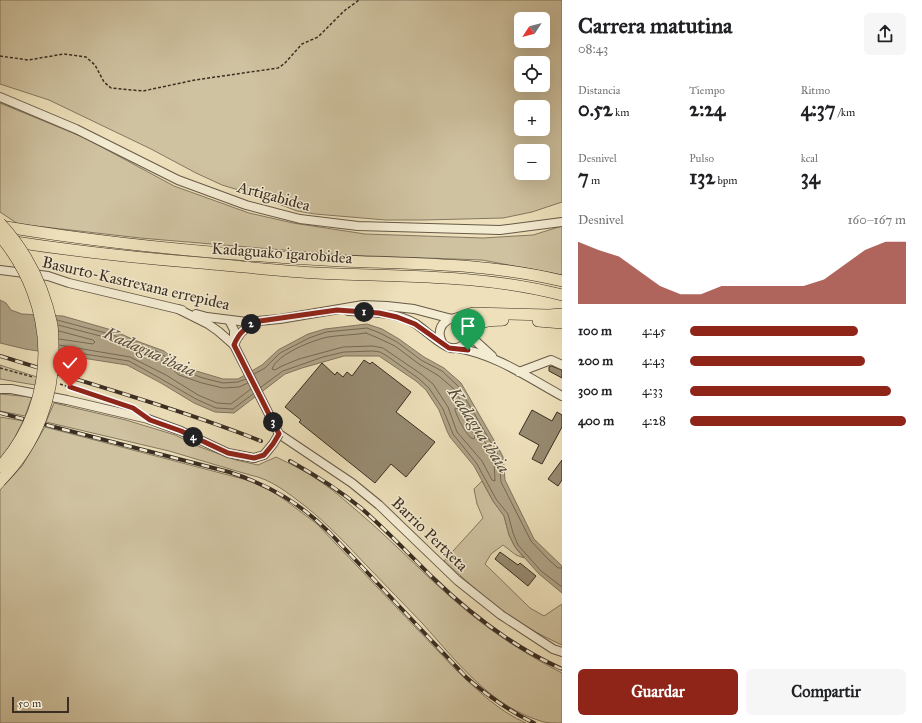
<!DOCTYPE html>
<html lang="es">
<meta charset="utf-8">
<style>
body{margin:0;font-family:"IM FELL Great Primer",serif;background:#f6f6f6;color:#202124;height:100vh;display:flex;flex-direction:column;font-size:15px;white-space:nowrap}
*{box-sizing:border-box;margin:0}
p{font-size:13px;color:#757577}
.icon{flex:none;width:22px;height:22px;fill:none;stroke:currentColor;stroke-width:2;stroke-linecap:round;stroke-linejoin:round}
.map{position:relative;flex:1;overflow:hidden}
.side{display:flex;flex-direction:column;background:#fff;width:360px}
.side>*{flex:none}
.needle{width:26px;rotate:234deg}
.controls{position:absolute;left:514px;top:12px;display:grid;gap:8px}
.controls a{display:grid;place-items:center;width:36px;height:36px;border-radius:6px;background:#fff;box-shadow:0 4px 16px #0002;font-size:20px}
.scale{position:absolute;left:12px;bottom:10px;width:57px;box-sizing:border-box;padding-left:4px;border:2px solid #3a2e22;border-top:0;font-size:11px;line-height:14px;white-space:nowrap;color:#3a2e22;-webkit-text-stroke:3px #f3ebd2;paint-order:stroke}
.pin{position:absolute;display:grid;place-items:center;width:34px;height:34px;color:#fff;margin:-41px -17px;border-radius:50% 50% 50% 0;rotate:-45deg;box-shadow:0 0 4px #0007}
.pin .icon{rotate:45deg}
.km{position:absolute;width:20px;height:20px;margin:-10px;border-radius:50%;background:#222;color:#fff;font-size:11px;line-height:20px;text-align:center}
.round{display:grid;place-items:center;flex:none;width:42px;height:42px;border-radius:6px;background:#f6f6f6}
.headline{display:flex;align-items:center;justify-content:space-between;height:68px;padding:0 16px}
h1{font-size:22px;font-weight:800;line-height:30px}
.metrics{display:grid;grid-template-columns:repeat(3,1fr);gap:6px;height:68px;padding:4px 16px}
.metrics div{display:grid;align-content:center}
.metrics b{font-size:20px;font-weight:800}
.metrics small{font-size:11px;font-weight:400}
.metrics p{font-size:11px}
.chart{height:112px;padding:8px 16px}
.chart p{display:flex;justify-content:space-between}
.chart svg{width:100%;height:72px;margin-top:4px;fill:#8f2418;opacity:.7}
.button{display:flex;gap:8px;margin-top:auto;padding:8px 16px}
.button a{flex:1;height:46px;border-radius:6px;background:#8f2418;color:#fff;font-size:16px;font-weight:800;line-height:46px;text-align:center}
.button a+a{background:#f6f6f6;color:#202124}
ul{padding:0 16px;list-style:none;font-size:13px}
li{display:grid;grid-template-columns:64px 48px 1fr;align-items:center;height:30px}
li i{height:10px;border-radius:5px;background:#8f2418}
main{display:flex;flex:1;min-height:0}
.map>svg:first-child{display:block}
</style>
<main>
<div class="map">
<svg width="562" height="723" viewBox="0 0 562 723">
<rect width="100%" height="100%" fill="#ede0ba"/>
<filter id="stains"><feTurbulence type="fractalNoise" baseFrequency=".005" numOctaves="4"/><feColorMatrix values="0 0 0 0 .2 0 0 0 0 .09 0 0 0 0 .02 0 0 0 .5 -.17"/></filter>
<radialGradient id="worn" r=".72"><stop offset=".6" stop-color="#630" stop-opacity="0"/><stop offset="1" stop-color="#630" stop-opacity=".3"/></radialGradient>
<g fill="#cfc2a0" stroke="#847861" fill-rule="evenodd">
<path d="M 0,0 L 562,0 L 562,202 L 532,212 L 503,218 L 424,220 L 386,220 L 315,214 L 297,211 L 258,196 L 222,185 L 196,173 L 151,149 L 49,100 L 0,84 ZM 521,19 L 543,19 L 543,41 L 521,41 ZM 521,63 L 543,63 L 543,85 L 521,85 ZM 521,107 L 543,107 L 543,129 L 521,129 ZM 521,151 L 543,151 L 543,173 L 521,173 Z"/>
<path d="M 0,103 L 85,138 L 174,186 L 249,213 L 293,223 L 365,234 L 483,238 L 533,235 L 562,226 L 562,275 L 482,260 L 343,255 L 140,238 L 18,224 L 0,212 Z"/>
<path d="M 0,365 L 37,377 L 35,385 L 0,379 Z"/>
<path d="M 0,394 L 32,397 L 25,416 L 0,411 Z"/>
<path d="M 54,403 L 126,420 L 175,435 L 200,447 L 236,460 L 258,465 L 276,457 C 291,464 307,472 321,482 C 336,492 349,504 363,516 C 399,547 431,582 468,612 C 497,636 529,656 562,673 L 562,723 C 556,723 549,723 544,722 C 491,707 458,663 423,624 C 405,605 386,586 368,567 C 348,546 328,524 305,506 C 288,493 271,479 250,475 L 169,451 L 46,422 Z"/>
<path d="M 0,417 L 23,421 L 13,441 L 0,460 Z"/>
<path d="M 45,427 L 247,480 L 268,489 L 285,500 L 317,524 L 457,671 C 477,690 500,712 526,723 L 0,723 L 0,490 L 22,466 Z"/>
<path d="M 482,481 L 493,501 L 504,516 L 509,535 L 515,547 L 524,558 L 516,555 L 503,545 L 491,554 L 485,564 L 530,608 L 544,616 L 562,604 L 562,645 C 553,641 543,636 534,631 C 501,613 472,586 444,561 L 483,518 L 477,504 L 474,489 Z"/>
</g>
<path fill="#b0a386" stroke="#81745e" d="M 0,300 L 6,303 L 11,310 L 22,314 L 63,316 L 115,331 L 134,340 L 164,351 L 183,367 L 223,379 L 238,379 L 262,365 L 278,350 L 308,334 L 325,329 L 367,324 L 382,329 L 399,339 L 424,357 L 444,368 L 461,383 L 499,449 L 503,457 L 505,480 L 534,539 L 562,566 L 562,593 L 539,574 L 515,547 L 509,535 L 504,516 L 493,501 L 474,466 L 450,437 L 447,431 L 439,410 L 426,390 L 416,381 L 379,356 L 344,356 L 302,368 L 285,374 L 234,413 L 215,412 L 194,403 L 161,383 L 127,365 L 25,349 L 0,343 Z"/>
<g fill="none" stroke-linecap="round" stroke-linejoin="round">
<g stroke="#756854" stroke-width="1">
<path d="M 57,320 L 113,335 L 133,344 L 156,351 L 162,354 L 181,370 L 203,378 L 223,383 L 238,382 L 246,379"/>
<path d="M 58,325 L 112,339 L 131,349 L 154,356 L 160,359 L 179,375 L 202,383 L 223,388 L 239,387 L 248,383"/>
<path d="M 59,331 L 93,340 L 95,342 L 93,344 L 59,339"/>
<path d="M 366,333 L 378,338 L 395,346 L 419,364 L 439,376 L 454,389 L 491,453 L 494,460 L 495,481 L 492,480 L 482,461 L 457,432 L 448,407 L 433,384 L 421,374 L 383,348 L 373,346 L 343,347 L 299,359 L 282,366 L 275,370 L 272,369 C 277,354 313,340 328,337 C 341,335 354,335 366,333 Z"/>
<path d="M 59,345 L 130,357 L 166,375 L 198,395 L 217,403 L 231,404 L 251,389"/>
<path d="M 59,350 L 129,361 L 163,380 L 196,399 L 216,408 L 233,409 L 253,394"/>
<path d="M 254,374 L 265,368 L 280,353 L 309,338 L 326,332 L 367,328 L 380,333 L 397,342 L 421,360 L 442,371 L 458,386 L 496,451 L 499,458 L 501,482 L 531,541 L 549,560 L 558,568 L 562,568"/>
<path d="M 261,387 L 283,371 L 323,357 L 344,352 L 373,351 L 380,352 L 387,356 L 418,378 L 429,388 L 443,409 L 453,434 L 477,464 L 496,499 L 508,514 L 513,533 L 518,545 L 541,571 L 562,587"/>
<path d="M 456,408 L 459,409 L 475,436 L 474,439 L 471,438 C 463,429 459,421 455,410 Z"/>
</g>
</g>
<g fill="#978b71" stroke="#3a2e22">
<path d="M 364,360 L 370,364 L 372,362 L 411,392 L 396,412 L 435,442 L 406,477 L 391,464 L 375,483 L 299,422 L 301,420 L 285,407 L 322,363 L 335,375 L 337,372 L 343,377 L 347,372 L 352,376 Z"/>
<path d="M 551,366 L 562,370 L 562,378 L 549,371 L 549,367 Z"/>
<path d="M 532,410 L 552,421 L 557,412 L 562,415 L 562,427 L 542,464 L 532,459 L 539,445 L 519,434 Z"/>
<path d="M 562,460 L 562,480 L 558,486 L 548,479 Z"/>
<path d="M 500,552 L 518,565 L 520,563 L 536,576 L 528,586 L 495,559 Z"/>
</g>
<g fill="none" stroke-linecap="round" stroke-linejoin="round">
<g stroke="#675a48" stroke-width="10">
<g id="minor">
<path d="M 0,97 L 76,129 L 178,180 L 246,205 L 300,219 L 358,226 L 500,230 L 562,222"/>
<path d="M 0,270 L 48,276 L 69,283 L 182,310"/>
<path d="M 178,309 L 208,324 L 218,331 L 234,345 L 279,434 L 352,483 L 379,505 L 457,580 L 501,615 L 553,649 L 562,652"/>
<path d="M 348,311 C 370,312 397,312 416,324 C 425,330 443,347 451,348 C 463,350 473,337 467,326 C 457,309 432,323 442,342"/>
<path d="M 196,314 L 207,317 L 247,322 L 280,319 L 363,305 L 387,306 L 414,309 L 452,319"/>
<path d="M 229,320 L 234,330 L 234,341"/>
<path d="M 469,335 L 492,356"/>
<path d="M 234,345 C 238,334 245,327 256,322"/>
<path d="M 457,348 C 495,354 529,378 562,396"/>
<path d="M 519,372 L 551,360 L 562,365"/>
<path d="M 0,389 L 11,389 L 67,400 L 148,419 L 181,431 L 228,453 L 254,458"/>
</g>
</g>
<g stroke="#3a2e22" stroke-width="12">
<g id="highway">
<path d="M 0,226 C 112,245 226,255 340,261 C 414,264 489,263 562,281"/>
<path d="M 9,241 C 72,251 137,258 201,263 C 239,266 277,271 316,273 C 398,277 482,274 562,295"/>
<path d="M 456,319 L 473,313 L 549,315 L 562,314"/>
<path d="M 538,321 L 562,323"/>
<path d="M 469,333 C 474,320 491,321 503,320"/>
</g>
</g>
<g stroke="#3a2e22" stroke-width="1.5" stroke-dasharray="3 2" stroke-linecap="butt">
<path d="M 0,56 L 28,60 L 64,54 L 86,57 L 95,65 L 104,82 L 111,88 L 143,91 L 195,80 L 278,68 L 284,64 L 302,44 L 318,37 L 344,11 L 359,0"/>
<path d="M 0,368 L 33,377"/>
<path d="M 60,384 L 119,404"/>
</g>
<use href="#minor" stroke="#f3ebd2" stroke-width="8"/>
<use href="#highway" stroke="#ede0ba" stroke-width="11"/>
<g stroke="#3a2e22" stroke-width="4">
<g id="rail">
<path d="M 0,356 C 87,383 176,408 261,441"/>
<path d="M 0,413 L 229,472 C 269,485 300,503 330,533 L 467,678 C 488,696 509,711 534,723"/>
<path d="M 290,461 C 315,475 339,490 361,508 C 385,529 408,553 431,576 C 469,613 513,647 562,669"/>
</g>
</g>
<use href="#rail" stroke="#f3ebd2" stroke-width="2.5" stroke-dasharray="8" stroke-linecap="butt"/>
<g stroke="#675a48" stroke-width="10" stroke-linecap="butt">
<path id="minor-bridge" d="M 254,458 L 264,455 L 273,444 L 279,434"/>
</g>
<g stroke="#3a2e22" stroke-width="12" stroke-linecap="butt">
<g id="highway-bridge">
<path d="M 0,223 C 26,251 44,287 52,325 C 53,332 53,339 53,346 C 55,396 36,445 0,481"/>
<path d="M 0,236 C 57,304 60,400 0,467"/>
</g>
</g>
<use href="#minor-bridge" stroke="#f3ebd2" stroke-width="8"/>
<use href="#highway-bridge" stroke="#ede0ba" stroke-width="11"/>
</g>
<g fill="none" stroke-linecap="round" stroke-linejoin="round">
<g stroke="#fff" stroke-width="8">
<path id="route" d="M 70,387 L 133,408 L 150,420 L 181,431 L 228,453 L 254,458 L 264,455 L 273,444 L 279,434 L 234,345 C 239,332 247,326 260,321 L 337,310 L 379,313 L 397,317 L 415,324 L 449,348 L 468,350"/>
</g>
<use href="#route" stroke="#8f2418" stroke-width="5"/>
</g>
<g text-anchor="middle" dominant-baseline="central" stroke-width="3" stroke-linejoin="round" paint-order="stroke">
<g font-size="16" fill="#3a2e22" stroke="#f3ebd2">
<text transform="translate(274 196) rotate(15)">Artigabidea</text>
<text transform="translate(282 253) rotate(4)">Kadaguako igarobidea</text>
<text transform="translate(136 283) rotate(13)">Basurto-Kastrexana errepidea</text>
<text transform="translate(430 534) rotate(44)">Barrio Pertxeta</text>
</g>
<g font-size="17" font-style="italic" fill="#584b3b" stroke="#f3ebd2">
<text transform="translate(150 352) rotate(24)">Kadagua ibaia</text>
<text transform="translate(479 430) rotate(57)">Kadagua ibaia</text>
</g>
</g>
<rect width="100%" height="100%" filter="url(#stains)"/>
<rect width="100%" height="100%" fill="url(#worn)"/>
</svg>
<div class="controls">
<a><svg class="needle" viewBox="-14 -14 28 28"><path d="M0-13l5 13h-10z" fill="#e53935"/><path d="M0 13l5-13h-10z" fill="#757577"/></svg></a>
<a><svg class="icon" aria-label="locate" viewBox="0 0 24 24"><circle cx="12" cy="12" r="6"/><path d="M12 2v4M12 18v4M2 12h4M18 12h4"/></svg></a>
<a>+</a>
<a>−</a>
</div>
<div class="scale">50 m</div>
<div class="pin" style="left:468px;top:350px;background:#1e9e55"><svg class="icon" aria-label="arrive" viewBox="0 0 24 24"><path d="M6 21V4h12l-3 4 3 4H6"/></svg></div>
<div class="pin" style="left:70px;top:387px;background:#d93025"><svg class="icon" aria-label="check" viewBox="0 0 24 24"><path d="M5 12l5 5 9-10"/></svg></div>
<b class="km" style="left:364px;top:312px">1</b>
<b class="km" style="left:251px;top:324px">2</b>
<b class="km" style="left:273px;top:422px">3</b>
<b class="km" style="left:193px;top:437px">4</b>
</div>
<section class="side">
<div class="headline"><div><h1>Carrera matutina</h1><p>08:43</p></div><a class="round"><svg class="icon" aria-label="share" viewBox="0 0 24 24"><path d="M12 15V3M7 8l5-5 5 5M5 13v7h14v-7"/></svg></a></div>
<div class="metrics">
<div><p>Distancia</p><b>0.52<small> km</small></b></div>
<div><p>Tiempo</p><b>2:24</b></div>
<div><p>Ritmo</p><b>4:37<small> /km</small></b></div>
</div>
<div class="metrics">
<div><p>Desnivel</p><b>7<small> m</small></b></div>
<div><p>Pulso</p><b>132<small> bpm</small></b></div>
<div><p>kcal</p><b>34</b></div>
</div>
<div class="chart"><p><span>Desnivel</span>160–167 m</p>
<svg viewBox="0 0 160 44" preserveAspectRatio="none"><path d="M0 44V6L10 11L20 15L30 24L40 33L50 38L60 38L70 33L80 33L90 33L100 33L110 33L120 29L130 20L140 11L150 6L160 6V44z"/></svg>
</div>
<ul>
<li><b>100 m</b>4:45<i style="width:78%"></i></li>
<li><b>200 m</b>4:43<i style="width:81%"></i></li>
<li><b>300 m</b>4:33<i style="width:93%"></i></li>
<li><b>400 m</b>4:28<i style="width:100%"></i></li>
</ul>
<div class="button"><a>Guardar</a><a>Compartir</a></div>
</section>
</main>
